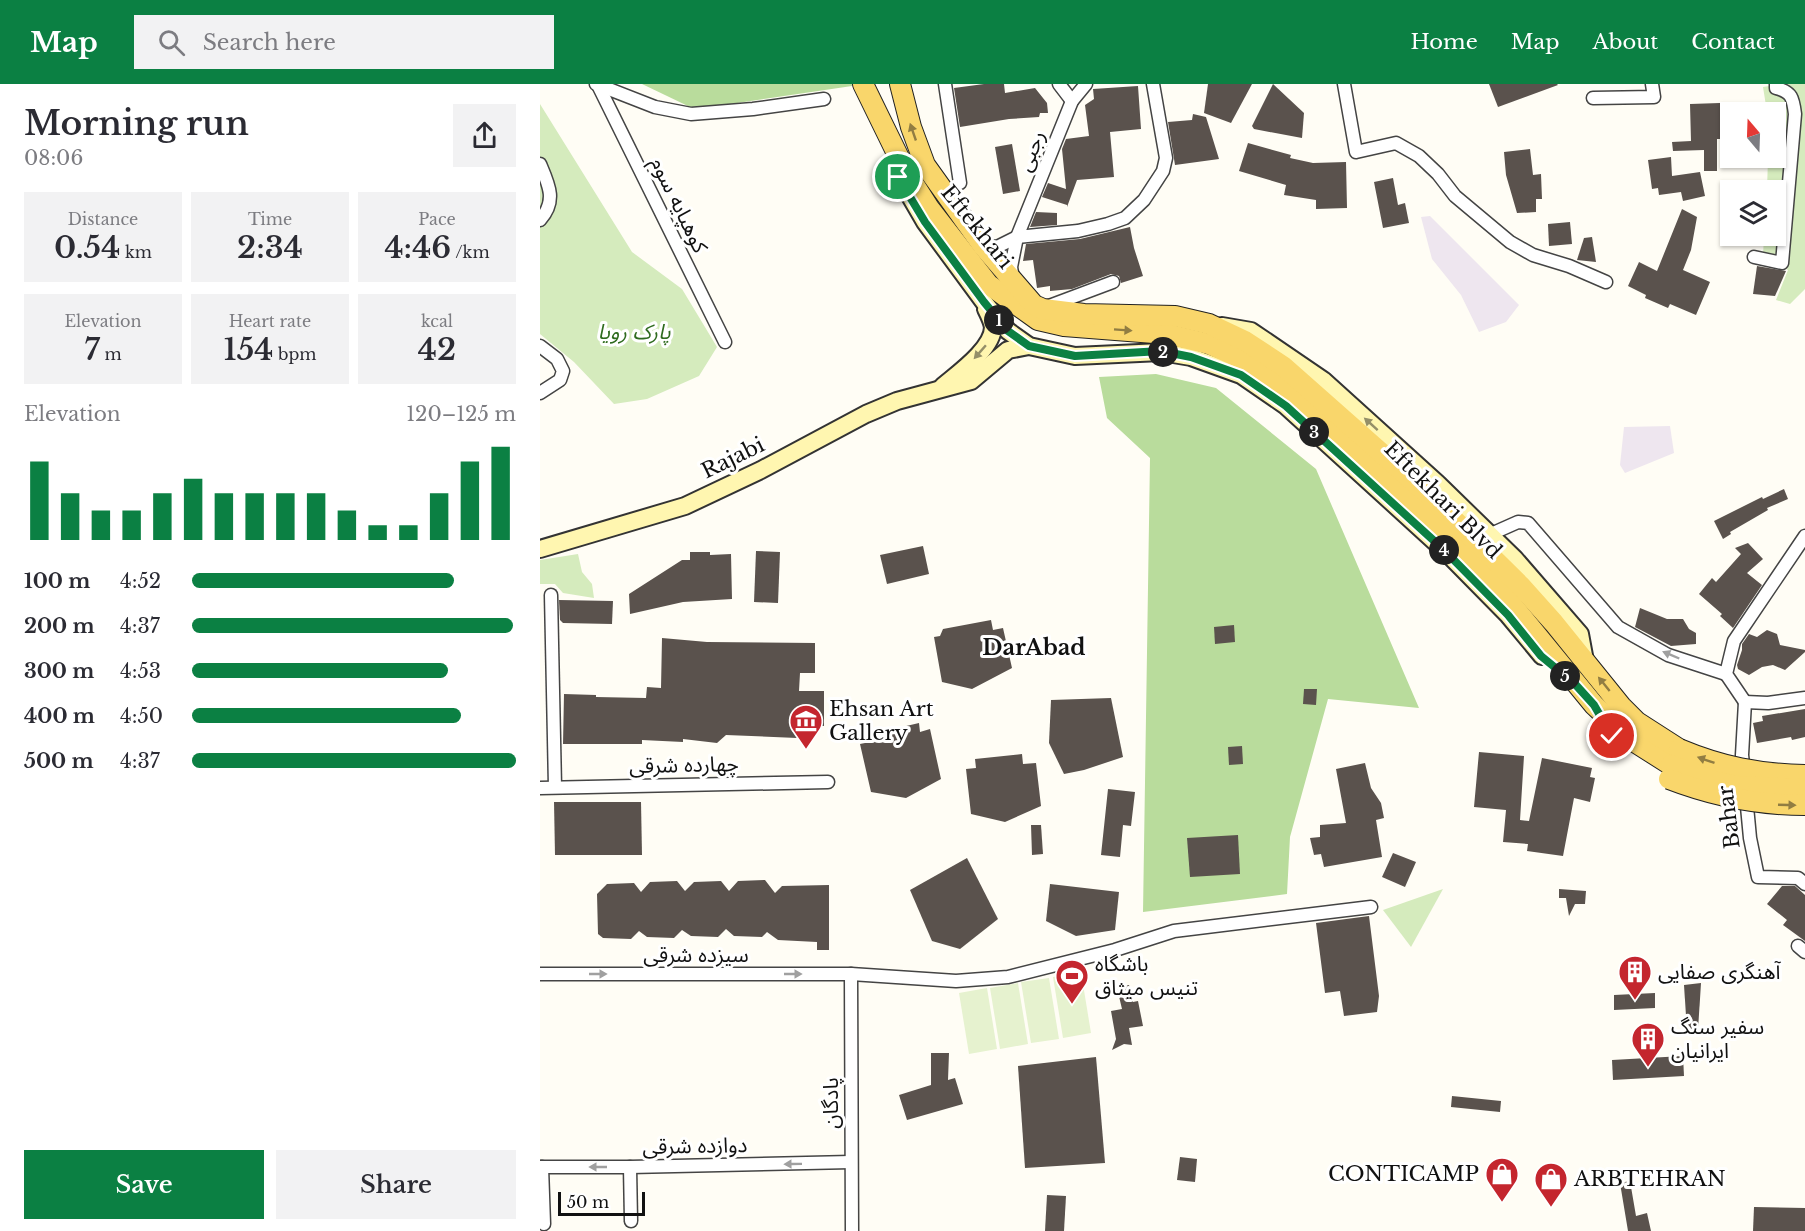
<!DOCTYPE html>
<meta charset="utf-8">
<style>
body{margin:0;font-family:"Libre Baskerville","Noto Sans Arabic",serif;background:#f2f2f3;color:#2b2b33;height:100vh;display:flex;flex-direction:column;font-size:22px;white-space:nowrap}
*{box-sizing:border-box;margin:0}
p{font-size:20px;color:#7c7c81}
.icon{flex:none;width:33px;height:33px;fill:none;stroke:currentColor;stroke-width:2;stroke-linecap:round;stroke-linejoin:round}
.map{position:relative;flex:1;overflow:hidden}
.panel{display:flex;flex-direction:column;background:#fff;width:540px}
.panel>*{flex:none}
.needle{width:39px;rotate:341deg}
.controls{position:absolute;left:1180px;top:18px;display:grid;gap:12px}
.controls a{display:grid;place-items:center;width:66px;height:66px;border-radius:0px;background:#fff;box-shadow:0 2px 4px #0004;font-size:30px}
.scale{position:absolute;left:18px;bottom:15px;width:87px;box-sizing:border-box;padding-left:6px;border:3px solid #111;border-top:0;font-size:16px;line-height:21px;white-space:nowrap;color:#111;-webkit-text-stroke:4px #fff;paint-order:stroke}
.pin{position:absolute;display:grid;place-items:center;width:51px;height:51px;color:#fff;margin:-26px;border:3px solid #fff;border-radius:50%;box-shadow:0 2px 6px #0007}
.km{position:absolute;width:30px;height:30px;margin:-15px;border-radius:50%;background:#222;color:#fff;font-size:16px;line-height:30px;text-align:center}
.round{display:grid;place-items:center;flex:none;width:63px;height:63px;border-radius:0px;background:#f2f2f3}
.summary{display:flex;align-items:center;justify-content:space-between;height:102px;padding:0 24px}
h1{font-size:33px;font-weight:600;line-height:45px}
.figures{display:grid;grid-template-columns:repeat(3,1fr);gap:9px;height:102px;padding:6px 24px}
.figures div{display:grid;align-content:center;border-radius:0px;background:#f2f2f3;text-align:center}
.figures b{font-size:30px;font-weight:600}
.figures small{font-size:16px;font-weight:400}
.figures p{font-size:16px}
.chart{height:168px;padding:12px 24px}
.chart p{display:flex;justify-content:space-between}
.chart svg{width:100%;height:108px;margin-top:6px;stroke:#0b8043;stroke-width:6}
.button{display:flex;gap:12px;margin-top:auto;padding:12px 24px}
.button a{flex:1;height:69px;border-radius:0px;background:#0b8043;color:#fff;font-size:24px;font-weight:600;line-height:69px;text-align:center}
.button a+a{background:#f2f2f3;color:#2b2b33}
ul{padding:0 24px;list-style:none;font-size:20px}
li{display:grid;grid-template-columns:96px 72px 1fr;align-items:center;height:45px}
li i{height:15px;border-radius:8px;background:#0b8043}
header{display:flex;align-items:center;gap:36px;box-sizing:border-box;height:84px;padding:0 30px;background:#0b8043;color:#fff}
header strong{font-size:28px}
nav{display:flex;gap:33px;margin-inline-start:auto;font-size:21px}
.search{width:420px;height:54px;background:#f2f2f3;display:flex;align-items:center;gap:15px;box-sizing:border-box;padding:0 21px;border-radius:0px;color:#7c7c81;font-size:22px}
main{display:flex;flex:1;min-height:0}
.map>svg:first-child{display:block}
</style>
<header>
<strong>Map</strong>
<div class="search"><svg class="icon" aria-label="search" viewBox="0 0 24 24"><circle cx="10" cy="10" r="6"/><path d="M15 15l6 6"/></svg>Search here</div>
<nav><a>Home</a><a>Map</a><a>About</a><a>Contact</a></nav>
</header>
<main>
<section class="panel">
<div class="summary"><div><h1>Morning run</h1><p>08:06</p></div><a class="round"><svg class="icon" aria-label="share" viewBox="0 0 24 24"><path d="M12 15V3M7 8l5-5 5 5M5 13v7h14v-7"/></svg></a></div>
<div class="figures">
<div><p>Distance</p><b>0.54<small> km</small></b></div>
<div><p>Time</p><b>2:34</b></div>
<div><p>Pace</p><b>4:46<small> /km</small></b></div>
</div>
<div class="figures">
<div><p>Elevation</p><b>7<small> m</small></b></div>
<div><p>Heart rate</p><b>154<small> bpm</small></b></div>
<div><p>kcal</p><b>42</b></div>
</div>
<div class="chart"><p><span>Elevation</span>120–125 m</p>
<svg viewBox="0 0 160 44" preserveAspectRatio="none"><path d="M5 44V12M15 44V25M25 44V32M35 44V32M45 44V25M55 44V19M65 44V25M75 44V25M85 44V25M95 44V25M105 44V32M115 44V38M125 44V38M135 44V25M145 44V12M155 44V6"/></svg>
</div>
<ul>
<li><b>100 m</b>4:52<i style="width:81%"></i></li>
<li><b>200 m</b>4:37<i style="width:99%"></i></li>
<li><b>300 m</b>4:53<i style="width:79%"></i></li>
<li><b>400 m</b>4:50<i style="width:83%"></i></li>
<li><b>500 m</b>4:37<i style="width:100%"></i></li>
</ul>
<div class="button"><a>Save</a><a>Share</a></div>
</section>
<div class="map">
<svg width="1265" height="1147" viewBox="0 0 1265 1147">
<rect width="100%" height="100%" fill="#fffdf5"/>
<g fill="#eee6ef">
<path d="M 890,132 L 979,221 L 966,238 L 939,248 L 921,211 L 892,175 L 881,133 Z"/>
<path d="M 1130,342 L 1134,369 L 1085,389 L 1080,381 L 1084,343 Z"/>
</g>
<g fill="#d5ebbd">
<path d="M 1241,0 L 1265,0 L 1265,205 L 1250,220 L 1236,216 L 1248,186 L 1223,172 L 1224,152 L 1236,152 L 1236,106 L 1227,106 L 1228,74 L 1236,74 L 1236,28 L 1227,28 L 1223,3 Z"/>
<path d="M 0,20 L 92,168 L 142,205 L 177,263 L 159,292 L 107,315 L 74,320 L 34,278 L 0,250 Z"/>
<path d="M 38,470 L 42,488 L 52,500 L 54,514 L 23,509 L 15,500 L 0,500 L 0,476 Z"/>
<path d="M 903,805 L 871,863 L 843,826 Z"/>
</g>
<g fill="#b9dc9c">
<path d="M 102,0 L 312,0 L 312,2 L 184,21 L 150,23 Z"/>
<path d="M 616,290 L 676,304 L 776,385 L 879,624 L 788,615 L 750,753 L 747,810 L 603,828 L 610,374 L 567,334 L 559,293 Z"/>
</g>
<g fill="#e6f2cf">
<path d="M 541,888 L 551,949 L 523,954 L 513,893 Z"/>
<path d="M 509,894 L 519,955 L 491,959 L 481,898 Z"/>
<path d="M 478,899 L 488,960 L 460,965 L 450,904 Z"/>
<path d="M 447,904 L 457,965 L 429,970 L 419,909 Z"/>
</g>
<g fill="#5a524d">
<path d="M 444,0 L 464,0 L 465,9 L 495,4 L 507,19 L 508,29 L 500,29 L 499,33 L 469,35 L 420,43 L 414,4 Z"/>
<path d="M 668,0 L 712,0 L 691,39 L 664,29 Z"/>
<path d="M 733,0 L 764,29 L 762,54 L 714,45 L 712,42 Z"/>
<path d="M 949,0 L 1017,0 L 1018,1 L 958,23 Z"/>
<path d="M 598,2 L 601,45 L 570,48 L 574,93 L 537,96 L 527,123 L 527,121 L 502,113 L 508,99 L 526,105 L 522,65 L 526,55 L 549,52 L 545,21 L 554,15 L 553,5 Z"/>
<path d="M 1180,19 L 1181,55 L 1177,55 L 1177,87 L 1164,87 L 1164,66 L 1133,67 L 1132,58 L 1151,57 L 1150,20 Z"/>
<path d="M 653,30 L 666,33 L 679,75 L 635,81 L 628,38 L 652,36 Z"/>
<path d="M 708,59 L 751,71 L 750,74 L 773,79 L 806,78 L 807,124 L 776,125 L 776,116 L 744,111 L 746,101 L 699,87 Z"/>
<path d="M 472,60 L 480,107 L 463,110 L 455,63 Z"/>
<path d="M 990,65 L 993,91 L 1001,90 L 1002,115 L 996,115 L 996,128 L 977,129 L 966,91 L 964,68 Z"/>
<path d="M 1131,73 L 1132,92 L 1160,88 L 1165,112 L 1143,117 L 1141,108 L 1119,111 L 1118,104 L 1112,105 L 1108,76 Z"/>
<path d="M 853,94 L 858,121 L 865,119 L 869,139 L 843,144 L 834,98 Z"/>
<path d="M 1142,125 L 1157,133 L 1151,166 L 1143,186 L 1170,198 L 1156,231 L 1130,220 L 1128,224 L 1105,214 L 1106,211 L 1088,202 L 1099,178 L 1117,187 Z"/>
<path d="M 496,128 L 517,129 L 517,141 L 490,143 Z"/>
<path d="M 1030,138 L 1032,160 L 1009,162 L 1008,140 Z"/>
<path d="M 590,143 L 594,164 L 603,192 L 581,199 L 579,192 L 571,190 L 532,205 L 510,207 L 510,202 L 497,204 L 493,176 L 483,177 L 486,160 L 540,155 Z"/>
<path d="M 1052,153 L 1056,178 L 1037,176 L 1044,154 Z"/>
<path d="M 1217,182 L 1246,187 L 1235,212 L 1213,210 Z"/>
<path d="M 1244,405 L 1248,415 L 1227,424 L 1228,426 L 1190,448 L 1191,450 L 1183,455 L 1174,437 L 1222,413 L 1223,415 Z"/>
<path d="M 1208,459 L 1223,475 L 1207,489 L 1222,501 L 1193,544 L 1180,532 L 1182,530 L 1159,510 L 1172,494 L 1176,498 L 1201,470 L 1195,464 Z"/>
<path d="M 383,462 L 389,490 L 347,500 L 340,471 Z"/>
<path d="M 216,467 L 240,468 L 238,519 L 214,518 Z"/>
<path d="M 150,468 L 170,468 L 170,471 L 191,470 L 192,515 L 143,518 L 90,530 L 89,510 L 142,476 L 150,476 Z"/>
<path d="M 19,516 L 73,517 L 72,540 L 23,539 L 20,536 Z"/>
<path d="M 1100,524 L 1127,535 L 1143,535 L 1149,545 L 1156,549 L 1156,560 L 1131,562 L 1095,543 Z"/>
<path d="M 451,536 L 453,546 L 463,544 L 472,584 L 432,605 L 402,598 L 394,553 L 400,552 L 403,545 Z"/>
<path d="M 694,541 L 695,558 L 675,560 L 674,543 Z"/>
<path d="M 1227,546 L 1237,550 L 1240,561 L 1265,566 L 1265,568 L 1245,586 L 1233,581 L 1222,583 L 1209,591 L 1198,585 L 1197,581 L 1202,566 L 1202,560 L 1209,550 L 1217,553 Z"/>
<path d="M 122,554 L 167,558 L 275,559 L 275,589 L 260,589 L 259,607 L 284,607 L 284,642 L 258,641 L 257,654 L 186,651 L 177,659 L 143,655 L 143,658 L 102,656 L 102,660 L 23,660 L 24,610 L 56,611 L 56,613 L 106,614 L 107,603 L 121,604 Z"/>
<path d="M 764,605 L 777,605 L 776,621 L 763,620 Z"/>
<path d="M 571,614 L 583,673 L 544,686 L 524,690 L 509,659 L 511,616 Z"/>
<path d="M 1265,625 L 1265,653 L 1252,656 L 1251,653 L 1217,659 L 1213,639 L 1223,637 L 1222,632 Z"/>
<path d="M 379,639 L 380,648 L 390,645 L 401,695 L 366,714 L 331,708 L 320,660 L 330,658 L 328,651 Z"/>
<path d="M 702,662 L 703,680 L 689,681 L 688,663 Z"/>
<path d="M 939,668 L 984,672 L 980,736 L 989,737 L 1002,674 L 1052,684 L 1050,693 L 1055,694 L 1050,718 L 1034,714 L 1023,772 L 987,767 L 988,760 L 963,758 L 966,726 L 934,723 Z"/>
<path d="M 482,670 L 483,680 L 496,679 L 501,722 L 465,738 L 431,730 L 426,685 L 436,684 L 435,675 Z"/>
<path d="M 825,679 L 831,704 L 841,719 L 844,734 L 836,736 L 842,773 L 784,783 L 781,770 L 774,771 L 770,754 L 780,753 L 780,741 L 806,739 L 796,685 Z"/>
<path d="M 568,705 L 595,708 L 591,742 L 583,741 L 580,773 L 561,771 Z"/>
<path d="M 14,718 L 101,718 L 102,771 L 15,771 Z"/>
<path d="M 491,741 L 501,741 L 503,770 L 492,771 Z"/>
<path d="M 698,751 L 700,790 L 650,793 L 647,754 Z"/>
<path d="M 853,769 L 876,778 L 865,803 L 842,793 Z"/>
<path d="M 427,774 L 458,835 L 420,865 L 392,857 L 370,806 Z"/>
<path d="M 225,796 L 235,809 L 242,802 L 289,801 L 289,866 L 277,866 L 277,858 L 238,856 L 227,848 L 222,853 L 194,852 L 186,845 L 178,853 L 151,852 L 142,846 L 134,854 L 107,853 L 99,847 L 91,855 L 63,854 L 58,850 L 57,810 L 67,800 L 94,799 L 101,808 L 110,798 L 137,797 L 145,807 L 154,798 L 181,797 L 189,807 L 198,797 Z"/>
<path d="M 510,800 L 579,808 L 575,846 L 536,852 L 506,837 Z"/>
<path d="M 1242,802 L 1255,802 L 1265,811 L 1265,857 L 1243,841 L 1247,836 L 1227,820 Z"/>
<path d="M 1019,805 L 1046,807 L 1045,820 L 1035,820 L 1029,832 L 1026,814 L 1019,814 Z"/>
<path d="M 829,832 L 839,912 L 837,928 L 804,932 L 800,907 L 785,909 L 776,839 Z"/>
<path d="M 1161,899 L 1158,946 L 1147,947 L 1144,901 Z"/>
<path d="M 589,901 L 593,918 L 598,917 L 603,942 L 589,944 L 592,961 L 584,960 L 572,966 L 576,955 L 571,927 L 582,925 L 577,904 Z"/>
<path d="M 1115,909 L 1115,924 L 1074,926 L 1074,911 Z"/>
<path d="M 391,969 L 409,969 L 408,996 L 415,994 L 423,1020 L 367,1036 L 359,1011 L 391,1001 Z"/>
<path d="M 1143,972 L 1144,992 L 1073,996 L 1072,976 Z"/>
<path d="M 556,973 L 565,1079 L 485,1084 L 478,982 Z"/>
<path d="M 912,1012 L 961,1017 L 960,1028 L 911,1023 Z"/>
<path d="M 640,1073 L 657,1075 L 655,1098 L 637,1096 Z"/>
<path d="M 1090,1097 L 1096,1132 L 1107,1129 L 1111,1147 L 1088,1147 L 1080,1099 Z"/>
<path d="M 507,1111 L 526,1112 L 524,1147 L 505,1147 Z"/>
<path d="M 1214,1123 L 1265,1124 L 1265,1147 L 1213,1147 Z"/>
</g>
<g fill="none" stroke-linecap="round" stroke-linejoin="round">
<g stroke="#444" stroke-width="15">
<g id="street">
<path d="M 56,0 L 115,23 L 151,30 L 213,25 L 284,15"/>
<path d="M 405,0 L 420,99"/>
<path d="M 519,0 L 532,17"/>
<path d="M 804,0 L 816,68 L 856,59 L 879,72 L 898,90 L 915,112 L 970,158 L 993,171 L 1029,182 L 1066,198"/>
<path d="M 58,1 L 185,258"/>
<path d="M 1053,14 L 1114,13 L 1112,0"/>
<path d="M 0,80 C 9,101 17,117 0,136"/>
<path d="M 443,162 L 457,163 L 477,153 L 538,147 L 568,140 L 585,134 L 604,116 L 623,87 L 626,74 L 613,0"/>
<path d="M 1214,173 L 1242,179 L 1255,30 C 1253,14 1252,8 1236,4 L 1236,0"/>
<path d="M 473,195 L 471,183 L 477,153 L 532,17 L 546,0"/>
<path d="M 509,222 L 573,198"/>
<path d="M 0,262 L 17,275 L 23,287 L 20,296 L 0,309"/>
<path d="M 951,450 L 978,438 L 988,439 L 1078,543 L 1128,571 L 1186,590"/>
<path d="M 11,511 L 15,703"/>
<path d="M 1205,618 L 1186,590 L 1194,557 L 1265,452"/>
<path d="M 1205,618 L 1228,619 L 1265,614"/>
<path d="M 1204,689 L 1202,671 L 1205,618"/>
<path d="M 0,704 L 288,698"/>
<path d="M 1206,712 L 1210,754 L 1218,793 L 1258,794 L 1265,800"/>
<path d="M 1258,862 L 1265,868"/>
<path d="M 0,890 L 311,890 L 416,897 L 468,893 L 575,866 L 634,847 L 831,823"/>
<path d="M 311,890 L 312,1147"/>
<path d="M 0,1083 L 90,1083 L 311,1078"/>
<path d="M 2,1083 L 4,1140"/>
<path d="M 90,1083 L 91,1137"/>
</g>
</g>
<g stroke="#333" stroke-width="20">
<g id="secondary">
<path d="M 356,88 L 385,138 L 444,218 L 468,247 L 489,262 L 535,272 L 621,268 L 651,273 L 701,291 L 746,322 L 903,465 L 968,531 L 1002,572"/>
<path d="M 682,242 L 711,247 L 783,296 L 898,400 L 975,475 L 1040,550 L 1045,577"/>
<path d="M 402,303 C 417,290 453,265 453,243 C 452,237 449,231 446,225"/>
<path d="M 0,465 L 145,422 L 221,386 L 326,330 L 357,317 L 431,297 L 468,266 L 489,262"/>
</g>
</g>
<g stroke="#222" stroke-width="22">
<g id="primary">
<path d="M 323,0 L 366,88 L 389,124 L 448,200 L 498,236 L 524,242 L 627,250 L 669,260 L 705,276 L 801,350 L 845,391 L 968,516 L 1054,621 L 1090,655 L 1131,681"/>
<path d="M 360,0 L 371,43 L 385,81 L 443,162 L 494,221 L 503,225 L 544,230 L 635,232 L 669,240 L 705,257 L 743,282 L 890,412 L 980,501 L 1014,539 L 1081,622 L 1097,638 L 1139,665"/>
</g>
</g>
<use href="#street" stroke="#fff" stroke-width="12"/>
<use href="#secondary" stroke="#fff6b0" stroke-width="16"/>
<use href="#primary" stroke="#f9d66b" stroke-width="20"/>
<g stroke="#222" stroke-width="22" stroke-linecap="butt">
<g id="primary-bridge">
<path d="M 1139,665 C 1182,683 1218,690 1265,691"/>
<path d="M 1131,681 L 1174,697 L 1198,702 L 1265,705"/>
<path d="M 1129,695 C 1173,712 1218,721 1265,721"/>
</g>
</g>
<use href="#primary-bridge" stroke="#f9d66b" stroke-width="20"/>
</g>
<defs><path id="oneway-solid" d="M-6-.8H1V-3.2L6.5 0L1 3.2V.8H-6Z" transform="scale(1.5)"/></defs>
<g fill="#917d42">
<use href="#oneway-solid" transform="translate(373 48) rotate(-109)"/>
<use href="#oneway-solid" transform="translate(583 246) rotate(4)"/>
<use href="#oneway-solid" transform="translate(1064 600) rotate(-129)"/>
<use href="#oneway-solid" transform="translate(1166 676) rotate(-161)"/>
<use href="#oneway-solid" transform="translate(1247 721) rotate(2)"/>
</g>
<g fill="#948f68">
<use href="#oneway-solid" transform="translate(440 268) rotate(131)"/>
<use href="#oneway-solid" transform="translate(831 340) rotate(-138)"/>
</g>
<g fill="#a0a0a0">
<use href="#oneway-solid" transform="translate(1131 571) rotate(-157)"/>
<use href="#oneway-solid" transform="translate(58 890)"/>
<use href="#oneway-solid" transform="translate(253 890)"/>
<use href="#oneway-solid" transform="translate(253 1080) rotate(179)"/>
<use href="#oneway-solid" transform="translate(58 1083) rotate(-180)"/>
</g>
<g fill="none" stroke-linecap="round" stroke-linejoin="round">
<g stroke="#fff" stroke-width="12">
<path id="route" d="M 358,93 L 385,138 L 444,218 L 468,247 L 489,262 L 535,272 L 621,267 L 651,273 L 701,291 L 746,322 L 903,465 L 968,531 L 1001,572 L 1035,600 L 1054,621 L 1072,652"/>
</g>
<use href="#route" stroke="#0b8043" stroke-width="8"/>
</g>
<defs>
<g id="museum-pin" transform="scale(1.725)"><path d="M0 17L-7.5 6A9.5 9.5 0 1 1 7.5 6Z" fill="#c4262e" stroke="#fff"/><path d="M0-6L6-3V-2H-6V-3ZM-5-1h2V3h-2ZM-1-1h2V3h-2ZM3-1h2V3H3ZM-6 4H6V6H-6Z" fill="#fff"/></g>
<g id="building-pin" transform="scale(1.725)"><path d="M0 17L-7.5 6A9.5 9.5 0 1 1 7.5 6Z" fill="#c4262e" stroke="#fff"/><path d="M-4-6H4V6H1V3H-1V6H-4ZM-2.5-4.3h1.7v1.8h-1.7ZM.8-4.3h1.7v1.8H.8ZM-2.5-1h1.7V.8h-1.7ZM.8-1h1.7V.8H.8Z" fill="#fff"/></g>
<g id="stadium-pin" transform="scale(1.725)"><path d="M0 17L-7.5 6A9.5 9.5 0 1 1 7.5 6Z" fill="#c4262e" stroke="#fff"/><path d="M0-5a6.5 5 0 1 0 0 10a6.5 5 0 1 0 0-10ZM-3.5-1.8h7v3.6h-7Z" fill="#fff"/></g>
<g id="shop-pin" transform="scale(1.725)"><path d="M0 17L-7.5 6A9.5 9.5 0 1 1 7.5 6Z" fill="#c4262e" stroke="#fff"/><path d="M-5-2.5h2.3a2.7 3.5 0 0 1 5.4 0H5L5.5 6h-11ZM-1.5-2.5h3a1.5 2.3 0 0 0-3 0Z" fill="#fff"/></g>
</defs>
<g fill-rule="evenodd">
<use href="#museum-pin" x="266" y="637"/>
<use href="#building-pin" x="1095" y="888"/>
<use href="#stadium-pin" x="532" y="892"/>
<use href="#building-pin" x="1108" y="955"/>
<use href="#shop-pin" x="962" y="1090"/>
<use href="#shop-pin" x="1011" y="1095"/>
</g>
<g text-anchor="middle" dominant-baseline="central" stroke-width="6" stroke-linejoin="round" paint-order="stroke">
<g font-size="21" fill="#111" stroke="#fff">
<text transform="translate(491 67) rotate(-68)">رجبی</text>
<text transform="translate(139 121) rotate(64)">کوهپایه سوم</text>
<text transform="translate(437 143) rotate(51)">Eftekhari</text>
<text transform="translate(193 374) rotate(-26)">Rajabi</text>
<text transform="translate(903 416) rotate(45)">Eftekhari Blvd</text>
<text transform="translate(144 681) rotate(-1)">چهارده شرقی</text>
<text transform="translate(1189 733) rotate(-97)">Bahar</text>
<text x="156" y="871">سیزده شرقی</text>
<text transform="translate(291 1019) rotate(-90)">پادگان</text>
<text transform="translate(155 1062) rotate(-1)">دوازده شرقی</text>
</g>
<g font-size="21" font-style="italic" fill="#2f6b1f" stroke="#fff">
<text x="94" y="248">پارک رویا</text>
</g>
<g font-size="21" fill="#111" stroke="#fff" text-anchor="start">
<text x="289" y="625">Ehsan Art<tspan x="289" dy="24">Gallery</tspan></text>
<text x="555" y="880">باشگاه<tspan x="555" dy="24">تنيس ميثاق</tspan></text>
<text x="1118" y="888">آهنگری صفایی</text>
<text x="1131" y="943">سفیر سنگ<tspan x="1131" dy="24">ایرانیان</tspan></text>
<text x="939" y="1090" text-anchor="end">CONTICAMP</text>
<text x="1034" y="1095">ARBTEHRAN</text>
</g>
<g font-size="22" font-weight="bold" fill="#111" stroke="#fff">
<text x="494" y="563">DarAbad</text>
</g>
</g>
</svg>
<div class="controls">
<a><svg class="needle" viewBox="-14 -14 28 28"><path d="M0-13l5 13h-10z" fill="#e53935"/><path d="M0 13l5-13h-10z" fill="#7c7c81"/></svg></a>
<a><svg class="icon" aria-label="layers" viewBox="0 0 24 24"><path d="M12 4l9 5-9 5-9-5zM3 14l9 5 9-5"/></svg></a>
</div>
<div class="scale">50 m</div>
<div class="pin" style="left:358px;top:93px;background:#1e9e55"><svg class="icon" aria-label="arrive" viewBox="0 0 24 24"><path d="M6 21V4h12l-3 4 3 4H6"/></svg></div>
<div class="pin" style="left:1072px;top:652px;background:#d93025"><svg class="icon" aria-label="check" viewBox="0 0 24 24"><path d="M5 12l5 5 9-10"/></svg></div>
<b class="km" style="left:459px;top:236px">1</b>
<b class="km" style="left:623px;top:268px">2</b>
<b class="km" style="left:774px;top:348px">3</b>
<b class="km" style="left:904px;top:466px">4</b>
<b class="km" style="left:1025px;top:592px">5</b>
</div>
</main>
